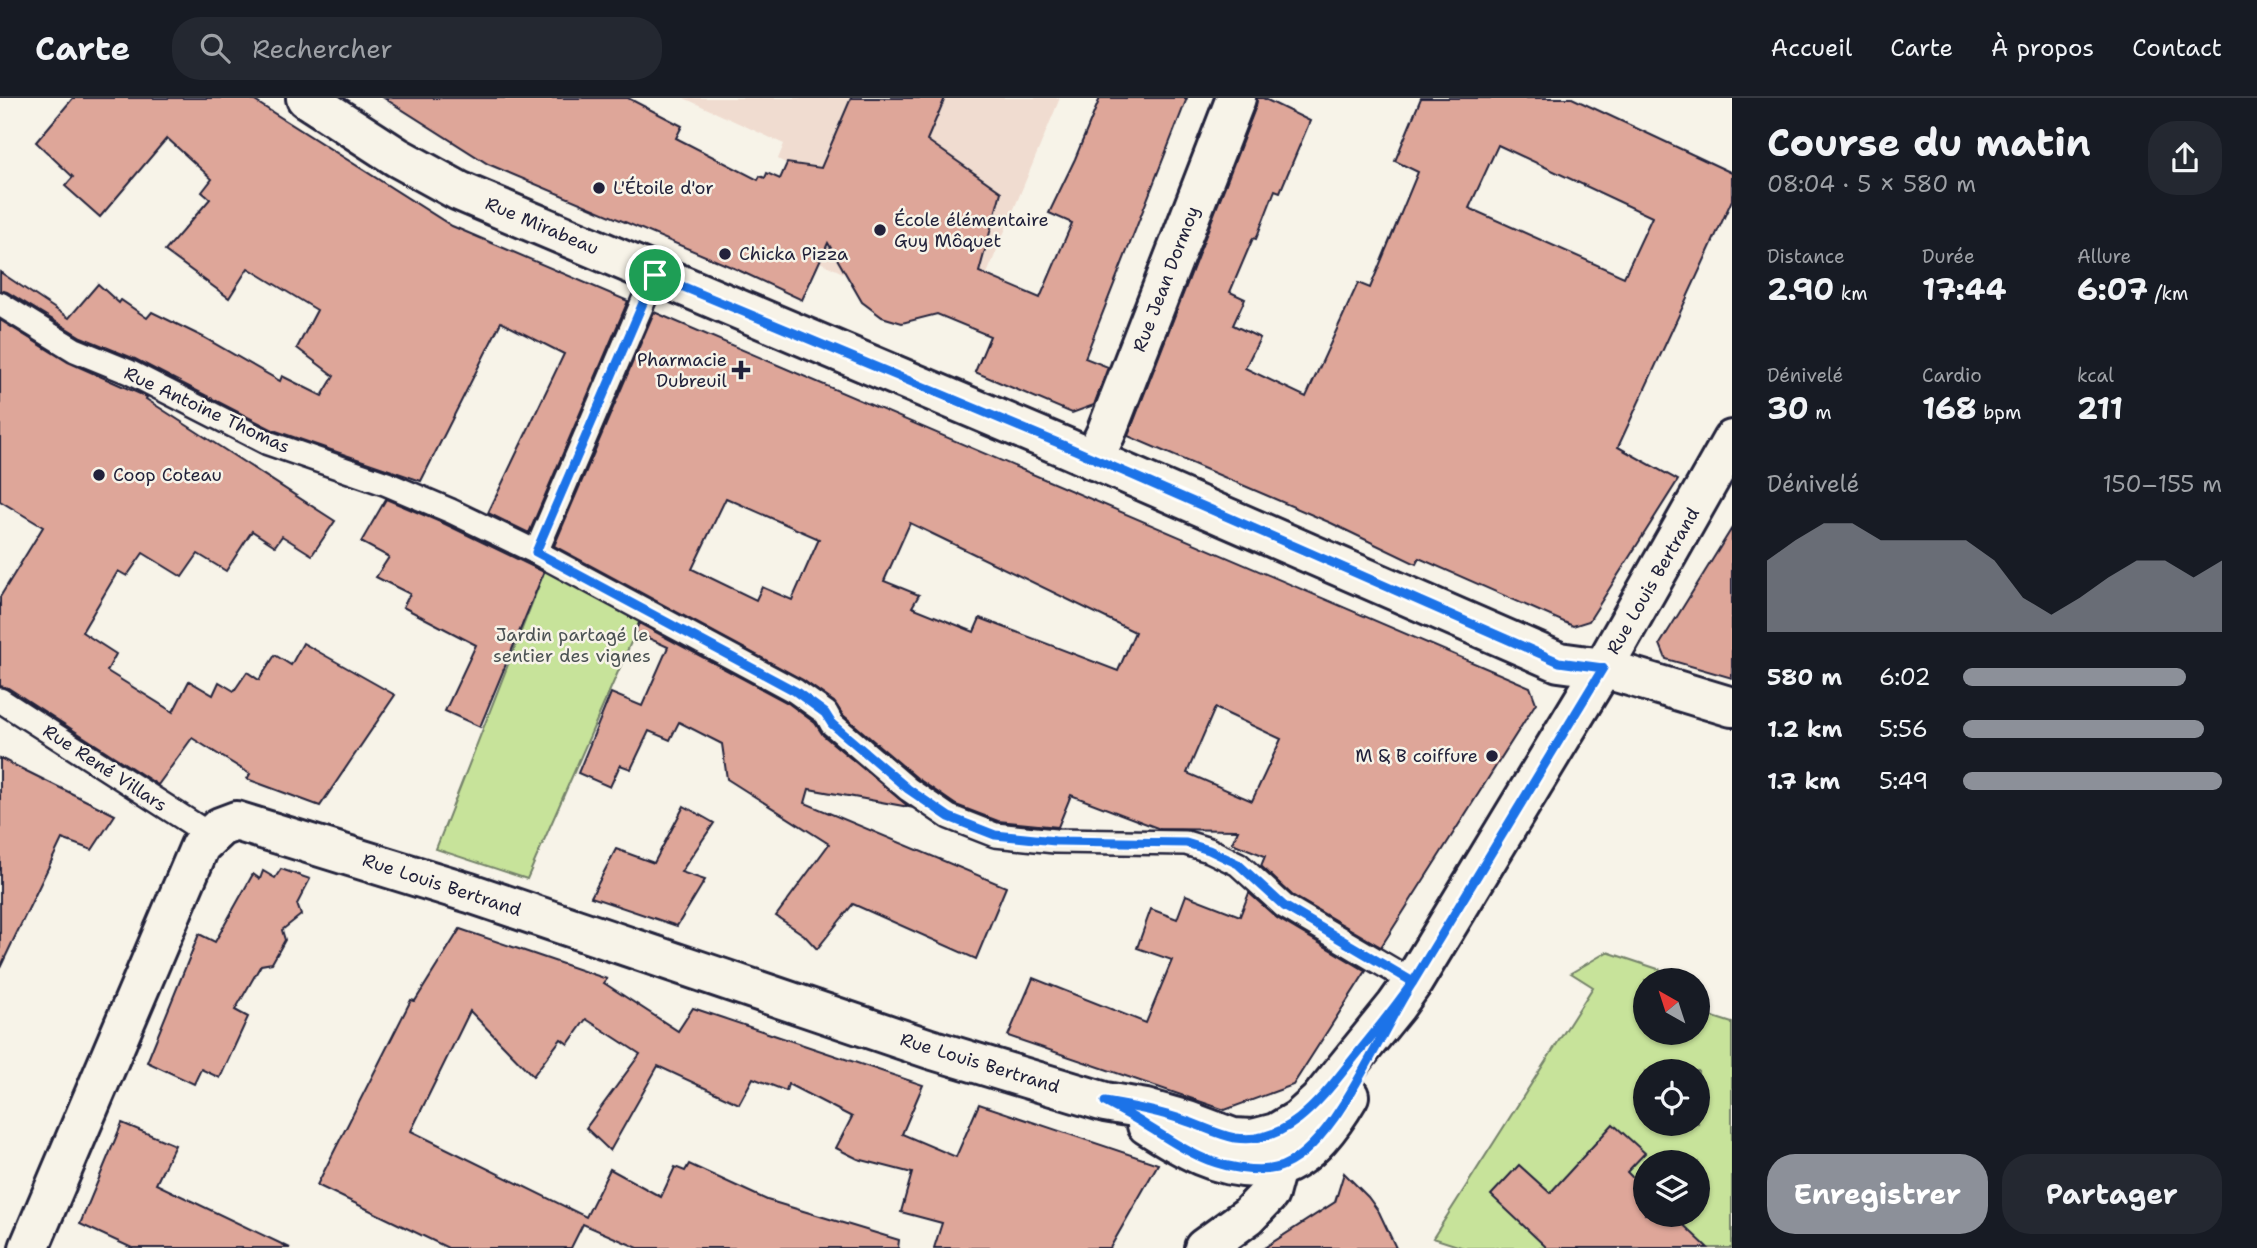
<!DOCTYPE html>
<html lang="fr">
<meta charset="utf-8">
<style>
body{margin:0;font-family:"Shantell Sans",sans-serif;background:#242831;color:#f1f3f6;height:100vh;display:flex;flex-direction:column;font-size:26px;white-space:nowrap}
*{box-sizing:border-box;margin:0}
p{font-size:23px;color:#9ea1a6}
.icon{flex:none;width:38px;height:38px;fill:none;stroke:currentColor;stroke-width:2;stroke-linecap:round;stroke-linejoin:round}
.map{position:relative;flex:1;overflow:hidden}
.side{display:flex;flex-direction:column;background:#171b24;width:525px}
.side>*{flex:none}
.needle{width:46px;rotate:321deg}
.buttons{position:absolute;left:1633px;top:870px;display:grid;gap:14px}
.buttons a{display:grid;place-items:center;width:77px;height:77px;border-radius:50%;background:#171b24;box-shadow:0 2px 5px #0004;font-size:35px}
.pin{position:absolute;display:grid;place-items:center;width:60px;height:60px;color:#fff;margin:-30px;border:4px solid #fff;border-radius:50%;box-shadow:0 2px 7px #0007}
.round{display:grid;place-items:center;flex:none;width:74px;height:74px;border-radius:28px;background:#242831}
.head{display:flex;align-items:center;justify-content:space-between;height:119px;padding:0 35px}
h1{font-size:38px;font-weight:700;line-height:52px}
.metrics{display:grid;grid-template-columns:repeat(3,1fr);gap:10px;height:119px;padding:7px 35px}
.metrics div{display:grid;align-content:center}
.metrics b{font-size:30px;font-weight:700}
.metrics small{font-size:19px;font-weight:400}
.metrics p{font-size:19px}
.chart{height:196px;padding:14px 35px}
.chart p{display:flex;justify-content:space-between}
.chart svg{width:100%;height:126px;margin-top:7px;fill:#8c9099;opacity:.7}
.cta{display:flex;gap:14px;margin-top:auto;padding:14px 35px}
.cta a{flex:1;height:80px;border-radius:28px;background:#8c9099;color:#fff;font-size:28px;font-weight:700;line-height:80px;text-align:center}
.cta a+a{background:#242831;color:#f1f3f6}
ul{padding:0 35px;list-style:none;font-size:23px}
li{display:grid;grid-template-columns:112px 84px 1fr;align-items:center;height:52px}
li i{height:18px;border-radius:9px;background:#8c9099}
header{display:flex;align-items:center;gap:42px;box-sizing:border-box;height:98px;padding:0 35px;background:#171b24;border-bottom:2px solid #363941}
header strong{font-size:33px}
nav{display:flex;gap:38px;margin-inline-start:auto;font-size:24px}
.search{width:490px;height:63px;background:#242831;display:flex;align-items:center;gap:18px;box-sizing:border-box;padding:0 24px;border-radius:28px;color:#9ea1a6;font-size:26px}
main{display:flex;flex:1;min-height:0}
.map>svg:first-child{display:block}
</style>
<header>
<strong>Carte</strong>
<div class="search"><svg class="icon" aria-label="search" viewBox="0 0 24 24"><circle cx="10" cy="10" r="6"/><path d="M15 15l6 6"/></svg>Rechercher</div>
<nav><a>Accueil</a><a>Carte</a><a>À propos</a><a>Contact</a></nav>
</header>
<main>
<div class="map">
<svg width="1732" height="1150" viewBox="0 0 1732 1150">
<rect width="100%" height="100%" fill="#f7f3e8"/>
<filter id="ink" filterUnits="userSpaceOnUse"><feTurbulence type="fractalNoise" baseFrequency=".0143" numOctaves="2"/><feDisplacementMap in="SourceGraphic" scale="14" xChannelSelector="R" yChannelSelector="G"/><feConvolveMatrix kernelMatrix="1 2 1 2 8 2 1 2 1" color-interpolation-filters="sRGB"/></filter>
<g filter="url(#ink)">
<path fill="#f0dcd0" d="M 684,0 L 1060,0 L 987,176 L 1011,188 L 990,238 L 937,217 L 910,222 L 847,177 L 820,164 L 802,202 L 736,171 L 787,66 L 778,61 L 784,46 Z"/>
<g fill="#c7e39a" stroke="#74826a" stroke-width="2" fill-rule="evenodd">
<path d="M 545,472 L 643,517 L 527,781 L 436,751 Z"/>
<path d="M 1607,854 L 1679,878 L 1678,882 L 1645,882 L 1645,934 L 1698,934 L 1698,914 L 1732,925 L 1732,1150 L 1464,1150 L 1433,1140 L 1593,889 L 1571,875 ZM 1645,973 L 1698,973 L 1698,1026 L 1645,1026 ZM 1645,1064 L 1698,1064 L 1698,1116 L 1645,1116 Z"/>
</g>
<g fill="#dea699" stroke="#22223b" stroke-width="2" fill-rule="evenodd">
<path d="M 73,0 L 250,0 L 452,128 L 628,203 L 529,435 L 488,415 L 564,256 L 501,224 L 421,383 L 273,332 L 135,261 L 81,239 L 7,194 L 0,192 L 0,174 L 69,220 L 98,186 L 119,205 L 121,202 L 147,220 L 152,214 L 203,239 L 280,283 L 282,278 L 322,298 L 334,278 L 297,250 L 317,212 L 248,170 L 229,200 L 165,153 L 210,101 L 202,94 L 212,81 L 167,40 L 100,119 L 65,88 L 73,79 L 36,44 Z"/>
<path d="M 384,0 L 628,0 L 682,28 L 676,40 L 758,82 L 760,78 L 765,80 L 767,75 L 780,81 L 787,65 L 821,70 L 851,0 L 945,0 L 927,42 L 1001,94 L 979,174 L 1040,200 L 1072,125 L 1049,115 L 1075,61 L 1100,0 L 1187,0 L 1085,260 L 1108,269 L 1094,307 L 1072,315 L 975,274 L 990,238 L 937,216 L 902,225 L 882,219 L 862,204 L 828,145 L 802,202 L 736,171 L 488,66 Z"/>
<path d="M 1257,0 L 1263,0 L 1310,23 L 1280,94 L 1275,92 L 1256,141 L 1253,140 L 1230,194 L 1245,201 L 1233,227 L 1260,240 L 1245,270 L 1306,299 L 1358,185 L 1370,190 L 1418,74 L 1395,63 L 1421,0 L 1572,0 L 1732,75 L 1732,102 L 1618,349 L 1678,382 L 1589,523 L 1573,528 L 1419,460 L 1416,466 L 1331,425 L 1128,338 L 1256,8 ZM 1498,47 L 1652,119 L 1624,179 L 1469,110 Z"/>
<path d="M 654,214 L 1530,589 L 1536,605 L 1381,849 L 1292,797 L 1261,768 L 1265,758 L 1232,745 L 1238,732 L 1160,731 L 1071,697 L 1058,729 L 998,723 L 956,707 L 917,680 L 843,617 L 834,604 L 803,582 L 554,448 ZM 726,400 L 819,441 L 792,502 L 762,489 L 756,502 L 692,471 ZM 910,425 L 1135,534 L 1118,573 L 980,520 L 974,534 L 912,509 L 919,497 L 884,483 ZM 1215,610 L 1281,641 L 1252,703 L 1187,675 Z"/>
<path d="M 0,222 L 68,264 L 147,299 L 146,301 L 335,423 L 312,457 L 282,438 L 275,448 L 252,433 L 226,473 L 198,456 L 182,479 L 143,455 L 127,478 L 118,473 L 82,534 L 116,556 L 107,573 L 173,614 L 189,583 L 213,597 L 219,584 L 234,593 L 247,574 L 259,582 L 275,557 L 291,567 L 303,545 L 395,597 L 320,708 L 247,681 L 250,676 L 192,640 L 158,687 L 8,590 L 0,588 L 0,499 L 43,429 L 0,403 Z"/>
<path d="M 386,401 L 445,426 L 544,474 L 480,629 L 445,613 L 476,547 L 403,509 L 410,496 L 376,479 L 389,459 L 361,444 Z"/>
<path d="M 1732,430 L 1732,580 L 1666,561 L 1660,546 Z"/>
<path d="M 639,525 L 788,605 L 815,625 L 823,637 L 909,709 L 809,691 L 805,705 L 1006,789 L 976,861 L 853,806 L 817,851 L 804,837 L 776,818 L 829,746 L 727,681 L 722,646 L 679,624 L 670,642 L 649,633 L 631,671 L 620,667 L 610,689 L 578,675 L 611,595 L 642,608 L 668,549 L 635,534 Z"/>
<path d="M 0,660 L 115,717 L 92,752 L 62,741 L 0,870 Z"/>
<path d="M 684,708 L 714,725 L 681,774 L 705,782 L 677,828 L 591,799 L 616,751 L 654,765 Z"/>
<path d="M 281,771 L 310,781 L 297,806 L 301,817 L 282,832 L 285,842 L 272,865 L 261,867 L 235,912 L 248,919 L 220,980 L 201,971 L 194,986 L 147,964 L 199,836 L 215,844 L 253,776 L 260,781 L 263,773 L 275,780 Z"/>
<path d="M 1249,795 L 1277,820 L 1366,873 L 1293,987 L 1225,1012 L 1008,938 L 1033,880 L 1146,925 L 1172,862 L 1137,850 L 1151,811 L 1177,821 L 1186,797 L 1240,818 Z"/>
<path d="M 460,831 L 607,881 L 604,885 L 678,933 L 693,910 L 923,987 L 902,1036 L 956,1059 L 979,1006 L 1158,1066 L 1110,1150 L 934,1150 L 942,1125 L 901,1114 L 912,1075 L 858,1061 L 836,1050 L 852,1019 L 788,986 L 786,993 L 753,980 L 739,1006 L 658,968 L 610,1053 L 586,1030 L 640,956 L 586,921 L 568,946 L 561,941 L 533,978 L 470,913 L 411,1033 L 586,1119 L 610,1071 L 661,1099 L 675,1069 L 685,1073 L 689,1066 L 767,1102 L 899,1142 L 898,1150 L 638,1150 L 583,1126 L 571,1150 L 448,1150 L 317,1087 L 411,902 L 415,903 Z"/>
<path d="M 122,1025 L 175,1047 L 156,1086 L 290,1150 L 132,1150 L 80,1126 Z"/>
<path d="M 1613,1026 L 1645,1055 L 1627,1074 L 1645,1092 L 1645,1116 L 1672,1116 L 1708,1150 L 1547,1150 L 1491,1097 L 1519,1067 L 1550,1095 Z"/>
<path d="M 1344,1075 L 1368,1099 L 1379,1114 L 1396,1150 L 1264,1150 L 1335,1104 Z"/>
</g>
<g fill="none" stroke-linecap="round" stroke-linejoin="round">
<g stroke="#22223b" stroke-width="28">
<g id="lane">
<path d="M 0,206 L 75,252 L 129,274 L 268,345 L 387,386 L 451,413 L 536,454 L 795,593 L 826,615 L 832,626 L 908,691 L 949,719 L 995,737 L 1055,743 L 1186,745 L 1209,752 L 1238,766 L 1284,808 L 1413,884"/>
<path d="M 536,454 L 655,176"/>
<path d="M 0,602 L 210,737"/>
</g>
</g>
<g stroke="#22223b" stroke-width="44">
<g id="street">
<path d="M 306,0 L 397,59 L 459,93 L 1067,350 L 1559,564 L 1603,570 L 1732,609"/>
<path d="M 1093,362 L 1106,335 L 1236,0"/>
<path d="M 1204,1150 L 1248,1118 L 1269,1096 L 1276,1070"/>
</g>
</g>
<g stroke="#22223b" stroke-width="44">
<g id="secondary">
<path d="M 1147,1027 C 1183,1050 1218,1071 1261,1070 C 1267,1070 1273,1071 1278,1069 C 1310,1059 1333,1025 1349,998"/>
<path d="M 29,1150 L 200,748 L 220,729 L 236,723 L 470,795 L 930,951 L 1105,1004 L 1146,1011 L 1188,1023 L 1233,1040 L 1253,1041 L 1276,1035 L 1298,1022 L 1319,1003 L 1396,908 L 1413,884 L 1603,570 L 1732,342"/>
</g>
</g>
<use href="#lane" stroke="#f7f3e8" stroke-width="23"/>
<use href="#street" stroke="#f7f3e8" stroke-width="38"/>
<use href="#secondary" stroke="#f7f3e8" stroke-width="38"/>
</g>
</g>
<g fill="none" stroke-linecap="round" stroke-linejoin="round" filter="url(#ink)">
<g stroke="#fff" stroke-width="14">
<path id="route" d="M 655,177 L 536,454 L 795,593 L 825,615 L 832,626 L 908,691 L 949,719 L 995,737 L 1055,743 L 1186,745 L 1209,752 L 1238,766 L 1284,808 L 1413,884 C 1395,909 1376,933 1357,956 C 1326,994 1291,1048 1235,1040 C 1219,1037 1204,1029 1189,1024 C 1162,1014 1134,1009 1105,1004 C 1119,1012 1134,1019 1147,1028 C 1167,1040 1186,1054 1208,1062 C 1227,1069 1255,1075 1276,1070 C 1334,1055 1380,932 1413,884 L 1603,570 L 1559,564 L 1068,349 L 655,177"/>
</g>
<use href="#route" stroke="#1a73e8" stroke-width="9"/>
</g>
<g fill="#22223b" stroke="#f7f3e8" stroke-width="2.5">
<circle cx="599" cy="90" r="7"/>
<circle cx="880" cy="132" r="7"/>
<circle cx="725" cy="156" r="7"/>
<path d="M737.5 261.5h7v7h7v7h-7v7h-7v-7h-7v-7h7z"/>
<circle cx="99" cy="377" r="7"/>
<circle cx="1492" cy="658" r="7"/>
</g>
<g text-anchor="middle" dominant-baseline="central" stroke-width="5" stroke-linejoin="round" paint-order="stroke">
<g font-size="18" fill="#22223b" stroke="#f7f3e8" text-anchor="start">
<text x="613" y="90">L'Étoile d'or</text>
<text x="894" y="122">École élémentaire<tspan x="894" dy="21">Guy Môquet</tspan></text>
<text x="739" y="156">Chicka Pizza</text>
<text x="727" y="262" text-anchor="end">Pharmacie<tspan x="727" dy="21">Dubreuil</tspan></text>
<text x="113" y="377">Coop Coteau</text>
<text x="1478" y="658" text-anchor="end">M &amp; B coiffure</text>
</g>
<g font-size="18" fill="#22223b" stroke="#f7f3e8">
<text transform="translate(542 128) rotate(23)">Rue Mirabeau</text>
<text transform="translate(1166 181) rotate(-69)">Rue Jean Dormoy</text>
<text transform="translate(207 312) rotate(25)">Rue Antoine Thomas</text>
<text transform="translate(1653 483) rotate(-60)">Rue Louis Bertrand</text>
<text transform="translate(105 670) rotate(33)">Rue René Villars</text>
<text transform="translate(442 787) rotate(18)">Rue Louis Bertrand</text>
<text transform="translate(980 965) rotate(17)">Rue Louis Bertrand</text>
</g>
<g font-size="18" fill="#4b5253" stroke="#f7f3e8">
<text x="572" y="537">Jardin partagé le<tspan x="572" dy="21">sentier des vignes</tspan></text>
</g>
</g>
</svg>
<div class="buttons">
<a><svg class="needle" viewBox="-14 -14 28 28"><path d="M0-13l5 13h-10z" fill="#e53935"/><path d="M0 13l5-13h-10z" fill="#9ea1a6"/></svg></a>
<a><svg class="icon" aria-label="locate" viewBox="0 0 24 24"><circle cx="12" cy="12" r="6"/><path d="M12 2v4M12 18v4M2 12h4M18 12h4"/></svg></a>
<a><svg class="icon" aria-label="layers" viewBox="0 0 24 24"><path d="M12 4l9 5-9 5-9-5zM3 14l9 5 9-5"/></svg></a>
</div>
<div class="pin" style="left:655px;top:177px;background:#1e9e55"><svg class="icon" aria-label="arrive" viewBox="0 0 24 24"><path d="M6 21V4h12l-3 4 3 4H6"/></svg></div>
</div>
<section class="side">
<div class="head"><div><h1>Course du matin</h1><p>08:04 · 5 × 580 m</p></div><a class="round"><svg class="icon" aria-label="share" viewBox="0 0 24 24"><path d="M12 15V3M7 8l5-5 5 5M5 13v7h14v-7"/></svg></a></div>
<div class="metrics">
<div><p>Distance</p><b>2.90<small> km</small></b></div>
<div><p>Durée</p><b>17:44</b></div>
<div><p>Allure</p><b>6:07<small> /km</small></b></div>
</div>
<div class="metrics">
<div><p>Dénivelé</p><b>30<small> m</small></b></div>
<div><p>Cardio</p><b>168<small> bpm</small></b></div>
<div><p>kcal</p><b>211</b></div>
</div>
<div class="chart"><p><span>Dénivelé</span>150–155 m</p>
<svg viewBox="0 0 160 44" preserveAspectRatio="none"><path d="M0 44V19L10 12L20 6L30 6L40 12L50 12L60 12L70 12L80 19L90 32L100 38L110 32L120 25L130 19L140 19L150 25L160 19V44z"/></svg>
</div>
<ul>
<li><b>580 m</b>6:02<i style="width:86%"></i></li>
<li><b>1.2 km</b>5:56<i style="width:93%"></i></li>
<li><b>1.7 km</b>5:49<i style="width:100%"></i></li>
</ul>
<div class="cta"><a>Enregistrer</a><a>Partager</a></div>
</section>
</main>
